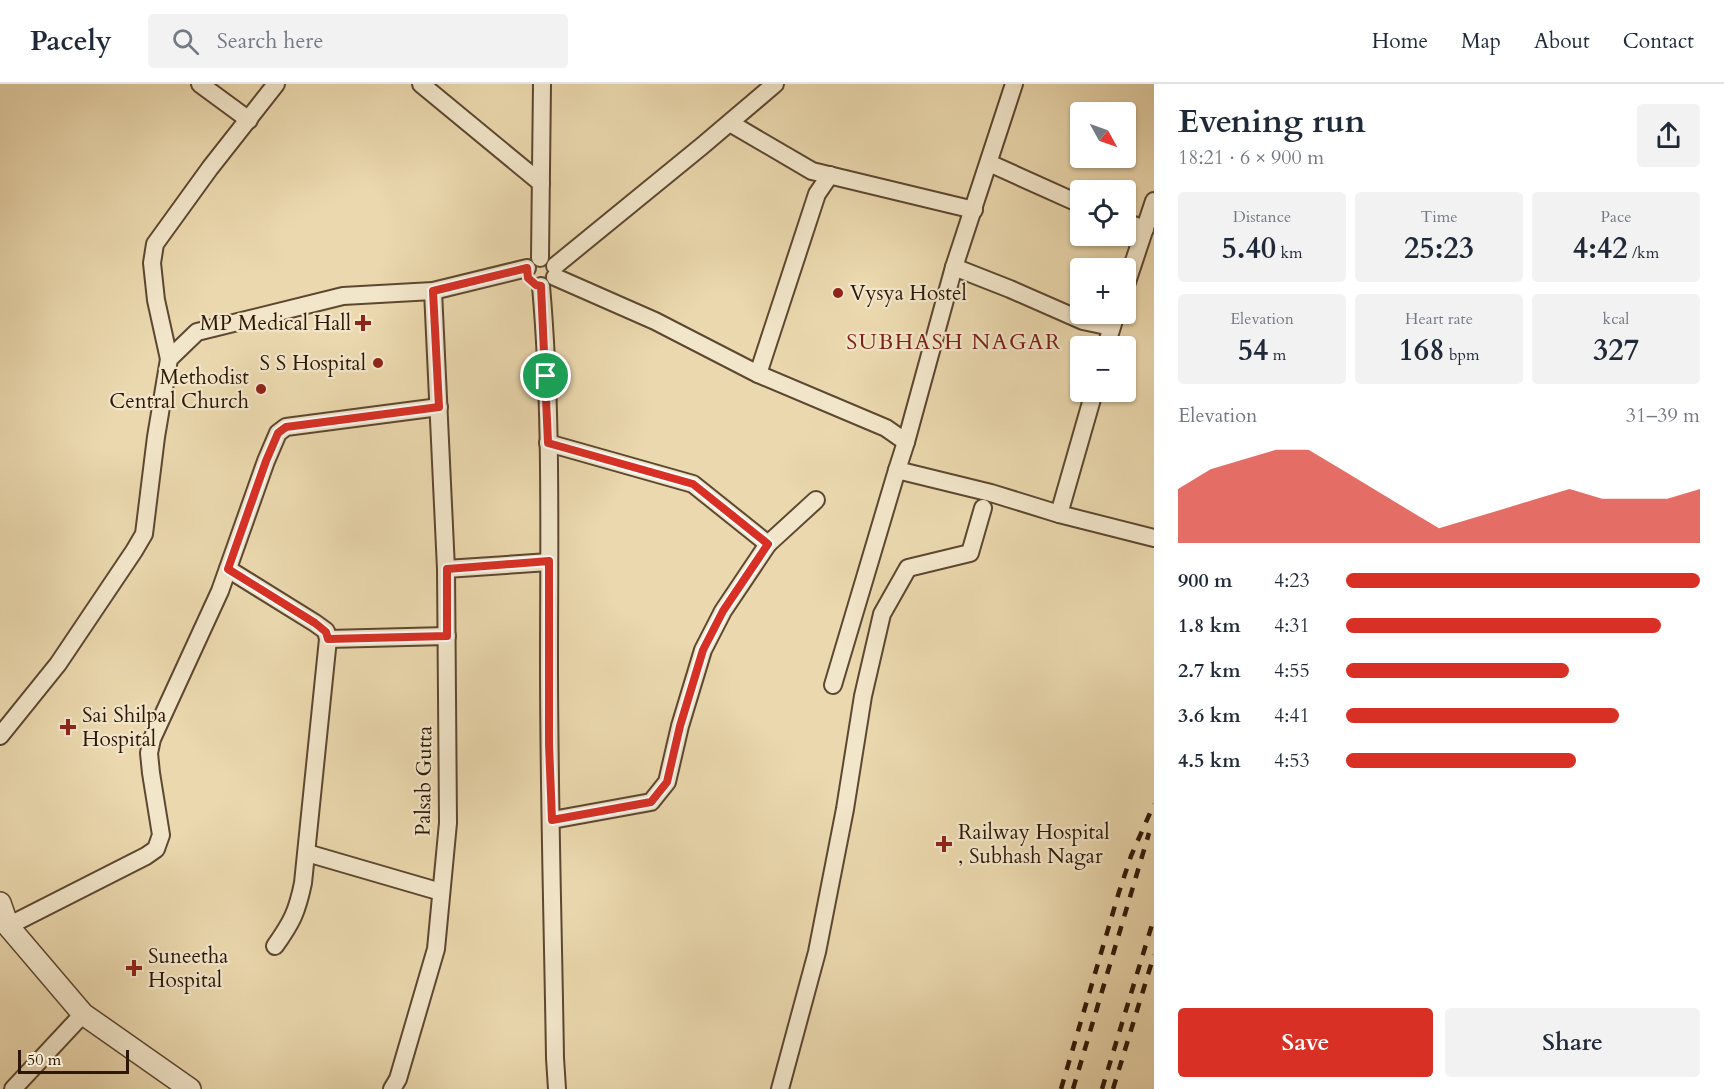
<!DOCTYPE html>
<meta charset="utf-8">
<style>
body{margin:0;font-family:Cardo,serif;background:#f2f2f3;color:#1f2937;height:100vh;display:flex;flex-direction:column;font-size:22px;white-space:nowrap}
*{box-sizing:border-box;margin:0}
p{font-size:20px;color:#747a83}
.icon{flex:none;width:33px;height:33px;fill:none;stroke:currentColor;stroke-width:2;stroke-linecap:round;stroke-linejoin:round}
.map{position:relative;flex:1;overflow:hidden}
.panel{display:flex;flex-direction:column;background:#fff;width:570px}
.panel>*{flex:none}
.needle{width:39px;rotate:130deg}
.tools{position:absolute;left:1070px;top:18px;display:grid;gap:12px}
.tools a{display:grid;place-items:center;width:66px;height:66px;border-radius:6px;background:#fff;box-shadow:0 2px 4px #0004;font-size:30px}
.scale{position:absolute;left:18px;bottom:15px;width:111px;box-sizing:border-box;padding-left:6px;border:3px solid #2d1706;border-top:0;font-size:16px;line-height:21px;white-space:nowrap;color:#2d1706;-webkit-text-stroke:4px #f2e6ca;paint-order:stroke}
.pin{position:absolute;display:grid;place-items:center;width:51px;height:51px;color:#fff;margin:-26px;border:3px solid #fff;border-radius:50%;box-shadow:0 2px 6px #0007}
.round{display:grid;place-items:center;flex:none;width:63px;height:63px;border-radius:6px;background:#f2f2f3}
.overview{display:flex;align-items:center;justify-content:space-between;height:102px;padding:0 24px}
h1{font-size:33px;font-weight:600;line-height:45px}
.metrics{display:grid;grid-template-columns:repeat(3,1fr);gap:9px;height:102px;padding:6px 24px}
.metrics div{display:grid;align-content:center;border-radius:6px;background:#f2f2f3;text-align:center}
.metrics b{font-size:30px;font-weight:600}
.metrics small{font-size:16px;font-weight:400}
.metrics p{font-size:16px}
.chart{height:168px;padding:12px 24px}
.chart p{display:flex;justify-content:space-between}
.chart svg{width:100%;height:108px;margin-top:6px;fill:#d93025;opacity:.7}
.button{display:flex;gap:12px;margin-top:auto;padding:12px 24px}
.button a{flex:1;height:69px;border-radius:6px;background:#d93025;color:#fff;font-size:24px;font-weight:600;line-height:69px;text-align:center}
.button a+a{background:#f2f2f3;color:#1f2937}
ul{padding:0 24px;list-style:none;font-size:20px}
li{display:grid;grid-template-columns:96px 72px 1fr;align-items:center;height:45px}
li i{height:15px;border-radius:8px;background:#d93025}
header{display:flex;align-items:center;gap:36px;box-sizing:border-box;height:84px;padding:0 30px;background:#fff;border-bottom:2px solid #e0e1e3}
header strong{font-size:28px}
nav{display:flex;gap:33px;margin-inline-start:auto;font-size:21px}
.search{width:420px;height:54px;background:#f2f2f3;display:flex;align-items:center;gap:15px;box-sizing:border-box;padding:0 21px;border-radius:6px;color:#747a83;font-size:22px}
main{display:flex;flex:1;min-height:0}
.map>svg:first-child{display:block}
</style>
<header>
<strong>Pacely</strong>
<div class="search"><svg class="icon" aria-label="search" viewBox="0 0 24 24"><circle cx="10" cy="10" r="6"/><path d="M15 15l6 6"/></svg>Search here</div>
<nav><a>Home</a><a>Map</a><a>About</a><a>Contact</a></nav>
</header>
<main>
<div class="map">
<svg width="1154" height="1005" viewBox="0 0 1154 1005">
<rect width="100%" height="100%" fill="#ebd8ae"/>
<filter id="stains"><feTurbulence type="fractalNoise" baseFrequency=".00333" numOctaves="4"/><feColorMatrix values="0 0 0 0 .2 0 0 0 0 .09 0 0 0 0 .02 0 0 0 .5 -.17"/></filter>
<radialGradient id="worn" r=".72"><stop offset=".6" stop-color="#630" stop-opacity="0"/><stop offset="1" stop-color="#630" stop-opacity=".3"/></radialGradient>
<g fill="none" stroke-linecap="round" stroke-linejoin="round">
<g stroke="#5c4730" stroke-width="20">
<g id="minor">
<path d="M 200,0 L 249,36"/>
<path d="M 421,0 L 541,99"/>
<path d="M 730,39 L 812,87 L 974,126"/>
<path d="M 989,79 L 1080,120"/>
<path d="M 1125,138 L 1145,145"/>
<path d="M 540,174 L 542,0"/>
<path d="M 555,182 L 702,62 L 775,0"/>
<path d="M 954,183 L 1010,205 L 1083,237 L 1111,243"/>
<path d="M 555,193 L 655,237 L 758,290 L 886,344 L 906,358 L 954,183 L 1014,0"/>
<path d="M 541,202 C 552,327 549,454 549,579 C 549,711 553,843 555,974 L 557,1005"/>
<path d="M 1125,204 L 1154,117"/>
<path d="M 433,207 L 446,485"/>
<path d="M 1106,262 L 1116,230"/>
<path d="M 169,275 L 156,216 L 152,179 L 155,160 L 210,84 L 276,0"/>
<path d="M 758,290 L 817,110 L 830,91"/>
<path d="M 1094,308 L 1059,430 L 1154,454"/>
<path d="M 906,358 L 897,386 L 991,409 L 1059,430"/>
<path d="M 548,359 L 693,400 L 768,460 L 816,416"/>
<path d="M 228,485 L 315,539 L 326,547 L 328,555 L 303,799 C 297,828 292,838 275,862"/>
<path d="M 328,555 L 447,552"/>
<path d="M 833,601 L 897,386"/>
<path d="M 0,652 L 58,580 L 134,467 L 144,450 L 156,353 L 169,275 L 197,248 L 343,212 L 433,207 L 527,184"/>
<path d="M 552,736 L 651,718 L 667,698 L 680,642 L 703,566 L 723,527 L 768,460"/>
<path d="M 307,769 L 441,808"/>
<path d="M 8,842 L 146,772 L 156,765 L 161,751 L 151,689 L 149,669 L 152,655 L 220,507 L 266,377 L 278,349 L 286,343 L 439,323"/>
<path d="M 13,1005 L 83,930"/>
<path d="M 392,1005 L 398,995 L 436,865 L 448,739 L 446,485 L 549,478"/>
<path d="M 780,1005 L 817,868 L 845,725 L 863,612 L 882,530 L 908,484 L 970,469 L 983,424"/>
</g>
</g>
<g stroke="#5c4730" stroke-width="24">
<path id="tertiary" d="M 0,819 L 8,842 L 83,930 L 190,1005"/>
</g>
<use href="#minor" stroke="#f2e6ca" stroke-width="16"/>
<use href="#tertiary" stroke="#f2e6ca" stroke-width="21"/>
<g stroke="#2d1706" stroke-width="4.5" stroke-dasharray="10 10" stroke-linecap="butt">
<path d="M 1061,1005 L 1119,808 L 1131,772 L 1154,720"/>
<path d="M 1073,1005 L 1149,749"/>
<path d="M 1102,1005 L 1154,834"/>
<path d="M 1113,1005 L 1154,871"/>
</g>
</g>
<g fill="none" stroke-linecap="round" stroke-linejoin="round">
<g stroke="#fff" stroke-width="12">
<path id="route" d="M 527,184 L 528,194 L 536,201 L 541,202 L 548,359 L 693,400 L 768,460 L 723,527 L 703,566 L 680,642 L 667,698 L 651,718 L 552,736 L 549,660 L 549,477 L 447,485 L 447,552 L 328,555 L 326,548 L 315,539 L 228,485 L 266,377 L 278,349 L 286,343 L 439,323 L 433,207 Z"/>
</g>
<use href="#route" stroke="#d93025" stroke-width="8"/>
</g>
<g fill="#8f2418" stroke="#f2e6ca" stroke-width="2">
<circle cx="838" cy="209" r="6"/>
<path d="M360 230h6v6h6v6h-6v6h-6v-6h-6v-6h6z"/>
<circle cx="378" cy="279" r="6"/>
<circle cx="261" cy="305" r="6"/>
<path d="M65 634h6v6h6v6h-6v6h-6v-6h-6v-6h6z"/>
<path d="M941 751h6v6h6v6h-6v6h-6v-6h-6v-6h6z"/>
<path d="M131 875h6v6h6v6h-6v6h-6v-6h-6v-6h6z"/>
</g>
<g text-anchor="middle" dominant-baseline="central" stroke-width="4.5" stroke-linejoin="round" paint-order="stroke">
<g font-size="21" fill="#2d1706" stroke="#f2e6ca" text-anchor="start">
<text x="850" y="209">Vysya Hostel</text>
<text x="351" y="239" text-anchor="end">MP Medical Hall</text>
<text x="366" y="279" text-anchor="end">S S Hospital</text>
<text x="249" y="293" text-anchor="end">Methodist<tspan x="249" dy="24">Central Church</tspan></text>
<text x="82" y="631">Sai Shilpa<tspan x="82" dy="24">Hospital</tspan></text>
<text x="958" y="748">Railway Hospital<tspan x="958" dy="24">, Subhash Nagar</tspan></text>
<text x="148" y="872">Suneetha<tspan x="148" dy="24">Hospital</tspan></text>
</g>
<g font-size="21" fill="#2d1706" stroke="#f2e6ca">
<text transform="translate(424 697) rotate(-89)">Palsab Gutta</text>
</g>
<g font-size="22" letter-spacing="1.5" fill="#7a1f14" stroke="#f2e6ca">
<text x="954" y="258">SUBHASH NAGAR</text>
</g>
</g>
<rect width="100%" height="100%" filter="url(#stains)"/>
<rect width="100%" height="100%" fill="url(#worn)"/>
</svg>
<div class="tools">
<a><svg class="needle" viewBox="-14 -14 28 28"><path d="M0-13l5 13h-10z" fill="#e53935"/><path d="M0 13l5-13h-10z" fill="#747a83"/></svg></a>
<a><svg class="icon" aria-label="locate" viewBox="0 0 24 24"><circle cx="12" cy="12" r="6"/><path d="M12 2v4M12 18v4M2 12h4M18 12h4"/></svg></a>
<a>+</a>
<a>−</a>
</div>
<div class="scale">50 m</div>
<div class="pin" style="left:546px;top:292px;background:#1e9e55"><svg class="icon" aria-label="arrive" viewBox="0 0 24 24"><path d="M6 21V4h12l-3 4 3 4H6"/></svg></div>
</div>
<section class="panel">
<div class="overview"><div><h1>Evening run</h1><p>18:21 · 6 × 900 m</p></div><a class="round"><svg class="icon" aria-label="share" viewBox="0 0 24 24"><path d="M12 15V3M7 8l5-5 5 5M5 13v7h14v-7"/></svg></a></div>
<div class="metrics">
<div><p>Distance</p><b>5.40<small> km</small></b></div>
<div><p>Time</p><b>25:23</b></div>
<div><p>Pace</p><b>4:42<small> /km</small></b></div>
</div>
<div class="metrics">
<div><p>Elevation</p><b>54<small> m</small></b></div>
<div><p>Heart rate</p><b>168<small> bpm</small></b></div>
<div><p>kcal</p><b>327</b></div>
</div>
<div class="chart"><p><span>Elevation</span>31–39 m</p>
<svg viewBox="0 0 160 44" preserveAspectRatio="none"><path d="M0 44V22L10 14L20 10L30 6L40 6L50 14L60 22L70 30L80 38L90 34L100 30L110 26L120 22L130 26L140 26L150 26L160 22V44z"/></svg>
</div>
<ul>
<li><b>900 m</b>4:23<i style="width:100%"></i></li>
<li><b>1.8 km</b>4:31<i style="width:89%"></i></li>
<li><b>2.7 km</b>4:55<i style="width:63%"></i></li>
<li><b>3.6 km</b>4:41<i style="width:77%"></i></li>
<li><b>4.5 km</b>4:53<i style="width:65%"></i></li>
</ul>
<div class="button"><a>Save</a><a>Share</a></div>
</section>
</main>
